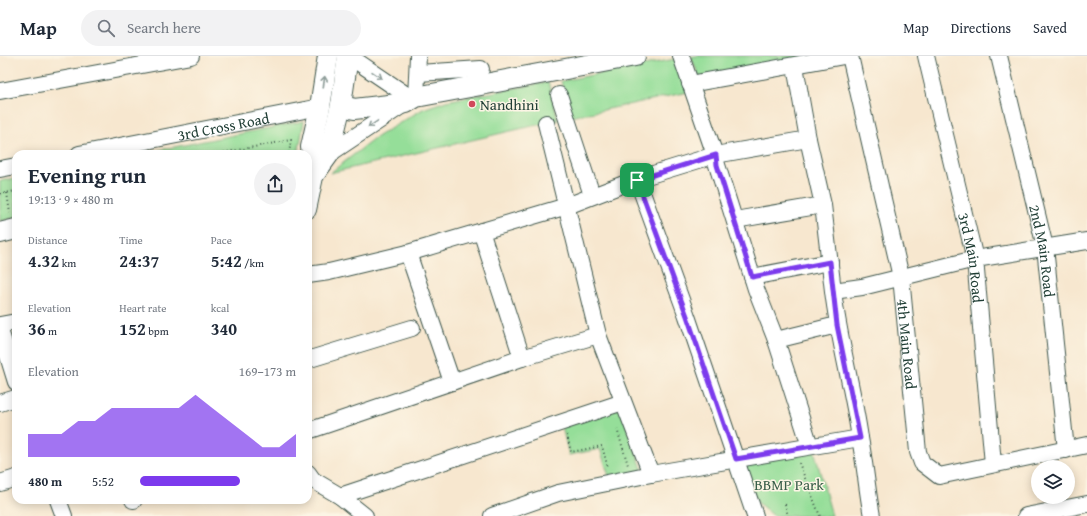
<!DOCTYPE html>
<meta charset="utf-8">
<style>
body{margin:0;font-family:"Gentium Book Plus",serif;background:#f2f2f3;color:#1f2937;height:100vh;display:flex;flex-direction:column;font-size:15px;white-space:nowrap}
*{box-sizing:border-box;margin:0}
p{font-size:13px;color:#747a83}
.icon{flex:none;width:22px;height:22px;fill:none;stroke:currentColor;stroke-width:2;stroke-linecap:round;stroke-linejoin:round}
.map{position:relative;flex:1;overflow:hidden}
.side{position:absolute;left:12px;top:94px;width:300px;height:354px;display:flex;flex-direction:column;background:#fff;border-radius:12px;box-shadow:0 2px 10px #0003}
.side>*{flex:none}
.controls{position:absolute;left:1031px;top:404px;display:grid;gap:8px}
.controls a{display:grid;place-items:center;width:44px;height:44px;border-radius:50%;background:#fff;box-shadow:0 2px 10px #0003;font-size:20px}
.pin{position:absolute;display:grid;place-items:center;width:34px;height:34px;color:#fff;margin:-17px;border-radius:8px;box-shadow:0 2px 6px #0006}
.round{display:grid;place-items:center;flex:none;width:42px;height:42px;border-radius:21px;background:#f2f2f3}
.head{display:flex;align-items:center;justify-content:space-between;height:68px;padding:0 16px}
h1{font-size:22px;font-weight:800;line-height:30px}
.figures{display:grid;grid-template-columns:repeat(3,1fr);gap:6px;height:68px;padding:4px 16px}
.figures div{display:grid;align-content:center}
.figures b{font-size:17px;font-weight:800}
.figures small{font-size:11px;font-weight:400}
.figures p{font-size:11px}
.chart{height:112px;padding:8px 16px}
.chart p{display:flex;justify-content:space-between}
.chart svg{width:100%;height:72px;margin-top:4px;fill:#7c3aed;opacity:.7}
ul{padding:0 16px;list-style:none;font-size:13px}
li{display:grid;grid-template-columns:64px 48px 1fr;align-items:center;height:30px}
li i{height:10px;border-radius:5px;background:#7c3aed}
header{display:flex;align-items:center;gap:24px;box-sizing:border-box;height:56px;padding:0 20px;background:#fff;border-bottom:1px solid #e0e1e3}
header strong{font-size:19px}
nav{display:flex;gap:22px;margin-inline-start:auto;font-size:14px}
.search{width:280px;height:36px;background:#f2f2f3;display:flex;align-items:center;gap:10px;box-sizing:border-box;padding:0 14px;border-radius:22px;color:#747a83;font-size:15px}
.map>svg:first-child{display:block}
</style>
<header>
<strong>Map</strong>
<div class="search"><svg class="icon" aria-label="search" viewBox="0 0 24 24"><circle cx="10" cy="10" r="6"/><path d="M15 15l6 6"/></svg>Search here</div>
<nav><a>Map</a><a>Directions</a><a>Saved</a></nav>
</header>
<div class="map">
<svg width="1087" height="460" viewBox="0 0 1087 460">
<rect width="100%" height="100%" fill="#fcf5e5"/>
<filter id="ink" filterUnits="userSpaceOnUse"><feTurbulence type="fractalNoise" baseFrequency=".025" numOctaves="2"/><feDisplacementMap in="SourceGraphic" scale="8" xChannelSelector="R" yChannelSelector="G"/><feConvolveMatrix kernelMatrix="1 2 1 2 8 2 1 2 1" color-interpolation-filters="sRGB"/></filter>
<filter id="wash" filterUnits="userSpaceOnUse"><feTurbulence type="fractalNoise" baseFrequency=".012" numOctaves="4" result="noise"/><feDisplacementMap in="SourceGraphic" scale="16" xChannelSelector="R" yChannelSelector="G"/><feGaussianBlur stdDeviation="0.9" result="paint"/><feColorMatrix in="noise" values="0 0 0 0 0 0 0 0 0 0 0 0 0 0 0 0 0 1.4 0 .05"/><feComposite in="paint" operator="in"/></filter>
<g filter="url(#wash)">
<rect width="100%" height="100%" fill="#f7e7cf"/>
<g fill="#95de99" stroke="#5a8e66">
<path d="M 696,0 L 832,0 L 701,24 L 691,1 Z"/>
<path d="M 675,3 L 688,36 L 571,61 L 561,25 Z"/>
<path d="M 548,26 L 558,64 L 330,117 L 378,80 L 423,53 L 446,45 Z"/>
<path d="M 304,65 L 298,98 L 139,98 Z"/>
<path d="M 16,122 L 16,162 L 0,165 L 0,125 Z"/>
<path d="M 620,352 L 643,415 L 610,423 L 600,393 L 569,399 L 562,371 Z"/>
<path d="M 813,390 L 832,460 L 774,460 L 757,446 L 737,405 Z"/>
</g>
</g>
<g filter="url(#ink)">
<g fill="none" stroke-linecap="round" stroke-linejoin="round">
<g stroke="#3f564b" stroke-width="18">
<g id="minor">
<path d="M 349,0 L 405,38"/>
<path d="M 681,0 L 715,99 L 717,109 L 756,233 L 776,284 L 810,390"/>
<path id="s1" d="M 850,0 L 901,221 L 918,396 L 922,407 L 939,420 L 1087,389"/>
<path id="s2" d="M 926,0 L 975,203 L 993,408"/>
<path id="s3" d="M 999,0 L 1045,191 L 1066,394"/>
<path d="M 795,10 L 808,83 L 823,149 L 833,235 L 862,231 L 975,203 L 1087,185"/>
<path d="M 418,17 L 481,13"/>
<path d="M 690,28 L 844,0"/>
<path d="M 0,35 L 191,0"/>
<path d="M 559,39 L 592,139"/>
<path d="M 416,41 L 418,0"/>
<path d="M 546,67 L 598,279 L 651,418"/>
<path id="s4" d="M 79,98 L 320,51"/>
<path d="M 329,98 L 404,48"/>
<path d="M 0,113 L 16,110"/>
<path d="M 637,123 L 687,260 L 755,460"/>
<path d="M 308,154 L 316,116"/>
<path d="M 735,164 L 823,149"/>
<path d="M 481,175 L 522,302"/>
<path d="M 408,197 L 452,326"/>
<path d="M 308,219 L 329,216 L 408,197 L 567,150 L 637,123 L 715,99 L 808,83"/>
<path d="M 752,221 L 830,206"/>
<path d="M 833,235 C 839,285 853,333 860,382 C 865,408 867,434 872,460"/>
<path d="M 0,269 L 16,266"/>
<path d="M 0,274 L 16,326"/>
<path d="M 776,284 L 837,269"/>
<path d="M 308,302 L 310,303 L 412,272"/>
<path d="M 0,347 L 16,342"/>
<path d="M 308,375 L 522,302 L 598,279"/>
<path d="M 308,417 L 313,424 L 340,440 L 365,460"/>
<path d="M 0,427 L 16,422"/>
<path d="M 340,440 L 623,346"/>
<path d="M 58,444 L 64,460"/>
<path d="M 133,444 L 134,444"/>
<path d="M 492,460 L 558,437 L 651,418 L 860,382"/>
<path d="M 1026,460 L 1087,448"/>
</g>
</g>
<g stroke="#3f564b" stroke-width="22">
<g id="major">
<path d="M 341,49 L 354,53 L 406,47 L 416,41 L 635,0"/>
<path d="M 316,116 L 311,91 L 320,51 L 328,0"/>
<path d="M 308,117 L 316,116 L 329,98 L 341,49 L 348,0"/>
<path d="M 0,177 L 16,173"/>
</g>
</g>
<g stroke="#3f564b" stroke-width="2" stroke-dasharray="1 3" stroke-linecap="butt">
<path d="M 216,98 L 291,84 L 289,98"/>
<path d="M 7,137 L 10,157"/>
<path d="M 0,138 L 16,135"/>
<path d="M 617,373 L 628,409"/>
<path d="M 567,379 L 571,396 L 602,390 L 608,412"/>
<path d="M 799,407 L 820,460"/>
<path d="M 785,448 L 788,460"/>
</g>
<use href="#minor" stroke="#fff" stroke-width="16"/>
<use href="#major" stroke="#fff" stroke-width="20"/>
</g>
<defs><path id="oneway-shaft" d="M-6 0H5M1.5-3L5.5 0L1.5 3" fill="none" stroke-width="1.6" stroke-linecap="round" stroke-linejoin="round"/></defs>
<g stroke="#8f9e9a">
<use href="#oneway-shaft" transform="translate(377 19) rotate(34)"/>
<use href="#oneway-shaft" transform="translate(324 26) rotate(-82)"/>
<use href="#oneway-shaft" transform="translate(373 68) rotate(146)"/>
</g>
</g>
<g fill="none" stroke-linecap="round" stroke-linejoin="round" filter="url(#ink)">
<g stroke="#fff" stroke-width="8">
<path id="route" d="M 716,99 L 717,109 L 752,221 L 830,206 L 837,269 L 860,382 L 736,403 L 687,260 L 637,124 Z"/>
</g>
<use href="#route" stroke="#7c3aed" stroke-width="5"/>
</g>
<circle fill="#d1495b" stroke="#fcf5e5" stroke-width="1.5" cx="472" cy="48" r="4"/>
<g text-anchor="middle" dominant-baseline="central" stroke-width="3" stroke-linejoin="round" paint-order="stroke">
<g font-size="15" fill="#1f3d34" stroke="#fcf5e5" text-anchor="start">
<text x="480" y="48">Nandhini</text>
</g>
<g font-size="15" fill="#1f3d34" stroke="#fcf5e5">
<text stroke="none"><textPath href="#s4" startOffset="147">3rd Cross Road</textPath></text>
<text stroke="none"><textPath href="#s3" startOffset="200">2nd Main Road</textPath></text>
<text stroke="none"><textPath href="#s2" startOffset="207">3rd Main Road</textPath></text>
<text stroke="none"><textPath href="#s1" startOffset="294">4th Main Road</textPath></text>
</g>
<g font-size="15" fill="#375d48" stroke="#fcf5e5">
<text x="789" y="428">BBMP Park</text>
</g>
</g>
</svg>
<div class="controls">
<a><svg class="icon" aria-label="layers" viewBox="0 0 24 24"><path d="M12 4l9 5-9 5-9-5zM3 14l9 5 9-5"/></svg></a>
</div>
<div class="pin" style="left:637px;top:124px;background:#1e9e55"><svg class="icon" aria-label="arrive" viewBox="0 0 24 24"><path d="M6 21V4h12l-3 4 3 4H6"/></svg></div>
<section class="side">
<div class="head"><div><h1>Evening run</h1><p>19:13 · 9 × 480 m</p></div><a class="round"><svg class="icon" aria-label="share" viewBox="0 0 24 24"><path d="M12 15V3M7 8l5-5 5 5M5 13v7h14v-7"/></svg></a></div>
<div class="figures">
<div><p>Distance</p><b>4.32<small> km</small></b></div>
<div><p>Time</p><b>24:37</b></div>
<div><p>Pace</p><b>5:42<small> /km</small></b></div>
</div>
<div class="figures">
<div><p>Elevation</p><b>36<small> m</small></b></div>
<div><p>Heart rate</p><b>152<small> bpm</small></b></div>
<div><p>kcal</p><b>340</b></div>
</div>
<div class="chart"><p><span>Elevation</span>169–173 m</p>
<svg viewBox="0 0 160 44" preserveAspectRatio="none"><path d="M0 44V30L10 30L20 30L30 22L40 22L50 14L60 14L70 14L80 14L90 14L100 6L110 14L120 22L130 30L140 38L150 38L160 30V44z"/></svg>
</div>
<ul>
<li><b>480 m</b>5:52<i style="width:64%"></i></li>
</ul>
</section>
</div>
